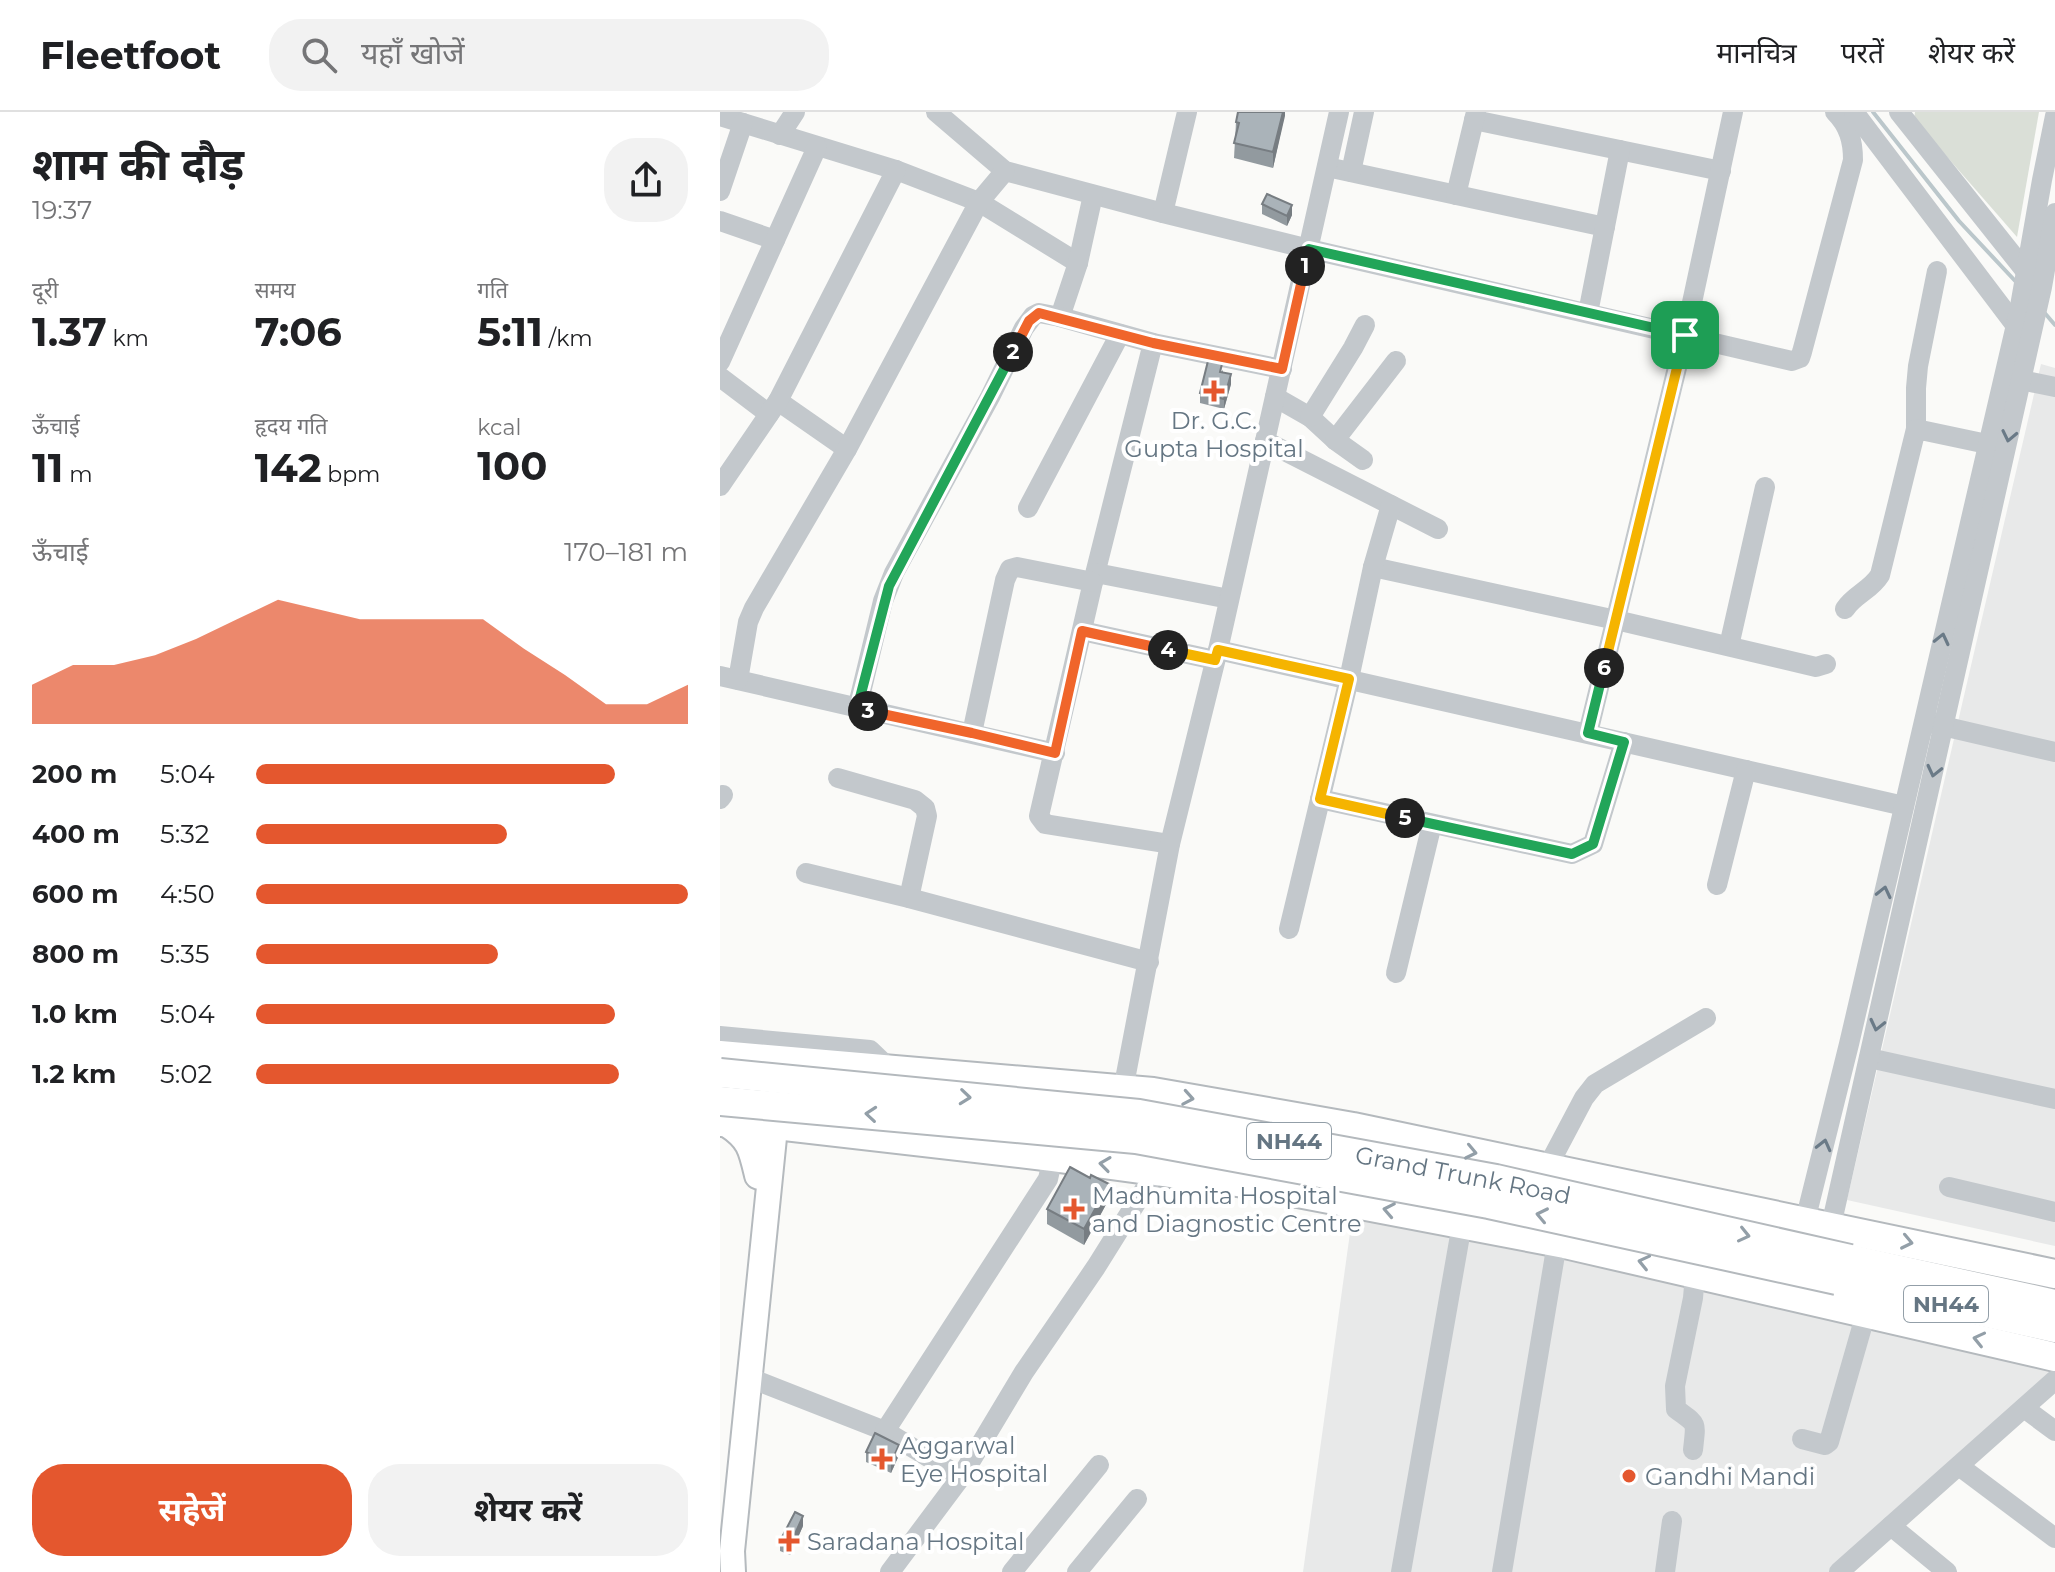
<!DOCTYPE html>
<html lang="hi">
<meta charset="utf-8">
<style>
body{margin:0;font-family:Montserrat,"Noto Sans Devanagari",sans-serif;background:#f2f2f2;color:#202124;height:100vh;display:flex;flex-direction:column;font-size:30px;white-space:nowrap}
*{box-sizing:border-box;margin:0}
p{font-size:26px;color:#757577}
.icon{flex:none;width:44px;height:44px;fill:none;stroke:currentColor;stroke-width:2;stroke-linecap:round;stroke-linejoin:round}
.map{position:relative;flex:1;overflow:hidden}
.side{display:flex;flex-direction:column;background:#fff;width:720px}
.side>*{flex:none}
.pin{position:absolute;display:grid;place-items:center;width:68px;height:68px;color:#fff;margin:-34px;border-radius:16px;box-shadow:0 4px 12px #0006}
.km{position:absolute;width:40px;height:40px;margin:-20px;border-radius:50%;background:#222;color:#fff;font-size:22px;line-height:40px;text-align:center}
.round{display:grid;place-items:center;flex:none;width:84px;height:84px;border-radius:32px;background:#f2f2f2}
.overview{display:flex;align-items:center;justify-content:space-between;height:136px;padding:0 32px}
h1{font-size:44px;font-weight:700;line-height:60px}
.stats{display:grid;grid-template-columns:repeat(3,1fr);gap:12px;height:136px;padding:8px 32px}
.stats div{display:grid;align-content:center}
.stats b{font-size:40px;font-weight:700}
.stats small{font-size:22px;font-weight:400}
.stats p{font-size:22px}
.chart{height:224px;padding:16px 32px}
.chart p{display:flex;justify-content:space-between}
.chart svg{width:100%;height:144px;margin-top:8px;fill:#e4572e;opacity:.7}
.button{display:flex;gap:16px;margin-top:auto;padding:16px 32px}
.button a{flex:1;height:92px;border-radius:32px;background:#e4572e;color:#fff;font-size:32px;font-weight:700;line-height:92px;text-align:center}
.button a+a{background:#f2f2f2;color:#202124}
ul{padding:0 32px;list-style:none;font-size:26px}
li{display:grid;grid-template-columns:128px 96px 1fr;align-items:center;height:60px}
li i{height:20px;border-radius:10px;background:#e4572e}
header{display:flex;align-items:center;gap:48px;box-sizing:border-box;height:112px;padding:0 40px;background:#fff;border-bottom:2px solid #e0e0e0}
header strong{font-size:38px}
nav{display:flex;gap:44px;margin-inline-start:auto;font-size:28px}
.search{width:560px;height:72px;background:#f2f2f2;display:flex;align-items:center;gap:20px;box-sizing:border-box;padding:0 28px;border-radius:32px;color:#757577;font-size:30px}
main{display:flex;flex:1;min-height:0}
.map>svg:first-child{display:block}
</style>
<header>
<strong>Fleetfoot</strong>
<div class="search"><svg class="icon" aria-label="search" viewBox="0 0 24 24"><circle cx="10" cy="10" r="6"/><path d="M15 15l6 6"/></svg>यहाँ खोजें</div>
<nav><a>मानचित्र</a><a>परतें</a><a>शेयर करें</a></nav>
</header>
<main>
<section class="side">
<div class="overview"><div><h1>शाम की दौड़</h1><p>19:37</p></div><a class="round"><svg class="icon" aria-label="share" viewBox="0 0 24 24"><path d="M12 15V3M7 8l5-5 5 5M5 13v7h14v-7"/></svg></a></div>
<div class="stats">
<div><p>दूरी</p><b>1.37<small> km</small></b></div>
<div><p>समय</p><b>7:06</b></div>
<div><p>गति</p><b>5:11<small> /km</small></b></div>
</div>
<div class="stats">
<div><p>ऊँचाई</p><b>11<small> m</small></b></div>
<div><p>हृदय गति</p><b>142<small> bpm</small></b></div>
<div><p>kcal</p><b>100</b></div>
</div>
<div class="chart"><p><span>ऊँचाई</span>170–181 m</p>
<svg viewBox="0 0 160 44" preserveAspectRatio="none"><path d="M0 44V32L10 26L20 26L30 23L40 18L50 12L60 6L70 9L80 12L90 12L100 12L110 12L120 21L130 29L140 38L150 38L160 32V44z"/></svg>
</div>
<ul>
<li><b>200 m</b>5:04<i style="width:83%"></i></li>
<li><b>400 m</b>5:32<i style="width:58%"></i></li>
<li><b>600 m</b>4:50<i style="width:100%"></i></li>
<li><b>800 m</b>5:35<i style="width:56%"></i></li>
<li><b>1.0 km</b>5:04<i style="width:83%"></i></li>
<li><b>1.2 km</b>5:02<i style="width:84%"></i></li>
</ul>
<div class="button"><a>सहेजें</a><a>शेयर करें</a></div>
</section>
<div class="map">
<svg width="1335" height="1460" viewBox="0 0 1335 1460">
<rect width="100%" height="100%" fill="#fafaf8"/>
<g fill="#e8e9e9">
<path d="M 1321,252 L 1335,256 L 1335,1134 L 1127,1088 Z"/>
<path d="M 634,1092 L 1335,1245 L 1335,1267 L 1109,1460 L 583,1460 Z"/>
</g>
<path fill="#dadfd7" d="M 1195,0 L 1319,0 L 1297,125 L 1194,7 Z"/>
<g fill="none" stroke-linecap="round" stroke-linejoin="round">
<g stroke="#bbc7cb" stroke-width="4">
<path d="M 1153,0 L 1239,109 L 1298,172"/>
<path d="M 1323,199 L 1335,213"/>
</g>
<g stroke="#b5babe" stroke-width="28">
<path id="major" d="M 13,1460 L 12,1439 L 57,996"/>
</g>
<g stroke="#b4b9bd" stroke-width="32">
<g id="highway">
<path d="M 0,943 L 433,980 L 633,1015 L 1335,1162"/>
<path d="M 0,1010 L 56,1013 L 333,1045 L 531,1072 L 845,1132 L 1335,1245"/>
<path d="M 8,1011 C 31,1026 33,1037 39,1063"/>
<path d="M 1130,1147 L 1335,1192"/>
<path d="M 1117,1168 L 1335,1216"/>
</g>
</g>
<g stroke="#c3c8cc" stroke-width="20">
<path d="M 216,0 L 285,59 L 443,101 L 589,137 L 1072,249 L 1080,246 L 1082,240 L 1133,48 C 1133,29 1129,14 1115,0"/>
<path d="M 1134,0 L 1296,214"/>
<path d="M 1179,0 L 1307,161"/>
<path d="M 0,4 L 176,58 L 259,90 L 358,151"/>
<path d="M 754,8 L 1001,59"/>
<path d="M 60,23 L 75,0"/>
<path d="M 607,55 L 885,115"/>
<path d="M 631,60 L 644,0"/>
<path d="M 0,79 L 23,11"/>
<path d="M 736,83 L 756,0"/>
<path d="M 443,101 L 467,0"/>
<path d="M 0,109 L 55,128"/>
<path d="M 868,201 L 900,38"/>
<path d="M 340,205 L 358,151 L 373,83"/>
<path d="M 433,231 L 373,470 L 319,704 L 325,712 L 450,732"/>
<path d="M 0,250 L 97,35"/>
<path d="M 0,265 L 49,302"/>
<path d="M 1291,266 L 1335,275"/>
<path d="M 555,285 L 590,305 L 615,328 L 643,348"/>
<path d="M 58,289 L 127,337"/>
<path d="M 590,305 L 633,236 L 645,213"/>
<path d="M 1196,317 L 1196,276 L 1198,254 L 1217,159"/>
<path d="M 615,328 L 676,249"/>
<path d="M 545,329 L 718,417"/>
<path d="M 0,374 L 58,289 L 176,58"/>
<path d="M 308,396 L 400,222"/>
<path d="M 653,455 L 896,508 L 1096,555 L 1106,552"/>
<path d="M 376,461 L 509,487"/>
<path d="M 1125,497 C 1134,483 1151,478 1160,463 L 1196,317 L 1267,332"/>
<path d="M 362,519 L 495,548"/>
<path d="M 1009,534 L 1045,375"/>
<path d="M 498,538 L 1184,694"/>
<path d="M 0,564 L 335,641"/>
<path d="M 18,568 L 28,510 L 34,496 L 127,337 L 259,90 L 285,59"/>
<path d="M 137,597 L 163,489 L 174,461 L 270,285 L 304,216 L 313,204 L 319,201 L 340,205 L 433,231 L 562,257"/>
<path d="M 1214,612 L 1335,640"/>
<path d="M 252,621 L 285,468 L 290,457 L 297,455 L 373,470"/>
<path d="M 868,621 L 965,223 L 1013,0"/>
<path d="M 118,666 L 195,688 L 205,696 L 207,704 L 189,786"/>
<path d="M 0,687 L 3,683"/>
<path d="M 600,687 L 852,742 L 873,732 L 904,630"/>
<path d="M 86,761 L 189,786 L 429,850"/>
<path d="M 997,773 L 1026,658"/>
<path d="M 569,817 L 629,567 L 653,455 L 671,393"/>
<path d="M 676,861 L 712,712"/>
<path d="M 0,924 L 150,938 L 172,959"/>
<path d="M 1149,946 L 1335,987"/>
<path d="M 403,978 L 450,732 L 498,538 L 619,0"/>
<path d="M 827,1056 L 864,986 L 875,972 L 986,906"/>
<path d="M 1229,1075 L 1335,1100"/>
<path d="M 1085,1109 L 1129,932 L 1299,200 L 1322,68 L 1335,4"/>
<path d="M 1111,1114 L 1322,175 L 1335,101"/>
<path d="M 30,1266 L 165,1319 L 241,1365"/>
<path d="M 1304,1296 L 1335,1319"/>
<path d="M 165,1319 L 328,1067 L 333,1045"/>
<path d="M 1082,1327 L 1105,1333 L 1109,1330 L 1146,1201"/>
<path d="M 973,1338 C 976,1308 978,1314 956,1297 L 955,1274 L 973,1186 L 975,1162"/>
<path d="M 1239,1354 L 1335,1426"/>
<path d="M 1171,1414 L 1227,1460"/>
<path d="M 170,1460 L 241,1365 L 304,1260 L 376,1155 L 436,1059"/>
<path d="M 292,1460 L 379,1353"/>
<path d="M 357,1460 L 417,1387"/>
<path d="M 681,1460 L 742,1112"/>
<path d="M 782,1460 L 837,1131"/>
<path d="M 945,1460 L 952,1409"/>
<path d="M 1119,1460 L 1335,1268"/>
</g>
<use href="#major" stroke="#fff" stroke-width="24"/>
<use href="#highway" stroke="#fff" stroke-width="28"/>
<g stroke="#b4b9bd" stroke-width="32" stroke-linecap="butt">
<g id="highway-bridge">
<path d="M 0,961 L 419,1002 L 776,1067 L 1130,1147"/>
<path d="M 0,989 L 416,1027 L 769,1092 L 1117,1168"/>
</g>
</g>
<use href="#highway-bridge" stroke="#fff" stroke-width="28"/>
</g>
<g fill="#929a9f">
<path d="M 565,0 L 553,56 L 514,46 L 516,10 Z"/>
<path d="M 542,92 L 572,103 L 567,114 L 542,102 Z"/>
<path d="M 503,258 L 503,260 L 511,272 L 504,297 L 480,291 L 480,281 Z"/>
<path d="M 389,1087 L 364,1133 L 327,1112 L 327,1097 Z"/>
<path d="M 146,1340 L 179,1343 L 171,1361 L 146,1350 Z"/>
<path d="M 83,1414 L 70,1443 L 60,1439 L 60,1429 Z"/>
</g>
<g fill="#777d82">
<path d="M 563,0 L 565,0 L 565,4 L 553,56 L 553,40 Z"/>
<path d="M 572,93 L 572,103 L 567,114 L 567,104 Z"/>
<path d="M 511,262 L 511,272 L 504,297 L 504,287 Z"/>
<path d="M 389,1072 L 389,1087 L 364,1133 L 364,1117 Z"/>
<path d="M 179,1333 L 179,1343 L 171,1361 L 171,1351 Z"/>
<path d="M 83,1404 L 83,1414 L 70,1443 L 70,1433 Z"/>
</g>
<g fill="#aab3b9" stroke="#777d82" stroke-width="2">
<path d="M 518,0 L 563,0 L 553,40 L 514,31 L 519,11 L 516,10 Z"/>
<path d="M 547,82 L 572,93 L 567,104 L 542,92 Z"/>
<path d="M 489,245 L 503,248 L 500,260 L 511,262 L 504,287 L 480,281 Z"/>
<path d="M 350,1055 L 370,1066 L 371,1063 L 389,1072 L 364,1117 L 327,1097 Z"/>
<path d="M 155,1321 L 179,1333 L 171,1351 L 146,1340 Z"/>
<path d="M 75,1400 L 83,1404 L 70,1433 L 60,1429 Z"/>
</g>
<defs><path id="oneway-chevron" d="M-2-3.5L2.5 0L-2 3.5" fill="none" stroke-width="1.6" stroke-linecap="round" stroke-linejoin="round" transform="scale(2)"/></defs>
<g stroke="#6a7a87">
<use href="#oneway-chevron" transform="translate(1289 324) rotate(102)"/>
<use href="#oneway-chevron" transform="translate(1222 527) rotate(-77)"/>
<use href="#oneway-chevron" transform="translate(1214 659) rotate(103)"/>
<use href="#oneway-chevron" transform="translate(1164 780) rotate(-77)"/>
<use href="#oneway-chevron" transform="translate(1157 913) rotate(103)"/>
<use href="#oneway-chevron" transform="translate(1104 1033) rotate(-76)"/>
</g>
<g stroke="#939fa8">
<use href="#oneway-chevron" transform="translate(245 985) rotate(6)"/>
<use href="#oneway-chevron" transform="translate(468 986) rotate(10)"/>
<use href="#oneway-chevron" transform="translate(151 1002) rotate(-175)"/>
<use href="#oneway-chevron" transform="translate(751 1040) rotate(12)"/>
<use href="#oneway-chevron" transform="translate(385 1052) rotate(-172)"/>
<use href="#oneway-chevron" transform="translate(669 1098) rotate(-169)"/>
<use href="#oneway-chevron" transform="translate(822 1103) rotate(-168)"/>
<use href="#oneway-chevron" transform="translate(1024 1123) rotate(13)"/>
<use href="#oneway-chevron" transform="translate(1187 1130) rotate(12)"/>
<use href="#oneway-chevron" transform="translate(924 1150) rotate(-167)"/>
<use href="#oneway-chevron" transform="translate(1259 1227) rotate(-167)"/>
</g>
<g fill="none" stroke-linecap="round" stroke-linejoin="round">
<g stroke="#fff" stroke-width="16">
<path id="split-1" d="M 585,154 L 589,137 L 965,223"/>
</g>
<g stroke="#fff" stroke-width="16">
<path id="split-2" d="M 293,240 L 309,209 L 319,201 L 433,231 L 562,257 L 585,154"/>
</g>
<g stroke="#fff" stroke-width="16">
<path id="split-3" d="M 148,599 L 137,597 L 169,474 L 293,240"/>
</g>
<g stroke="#fff" stroke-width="16">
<path id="split-4" d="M 148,599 L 252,621 L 335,641 L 362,519 L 448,538"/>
</g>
<g stroke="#fff" stroke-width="16">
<path id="split-5" d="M 448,538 L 495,548 L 498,538 L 629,567 L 600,687 L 685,706"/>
</g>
<g stroke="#fff" stroke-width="16">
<path id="split-6" d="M 685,706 L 852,742 L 873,732 L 904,630 L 868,621 L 884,556"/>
</g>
<g stroke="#fff" stroke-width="16">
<path id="split-7" d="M 884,556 L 965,223"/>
</g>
<use href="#split-1" stroke="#22a559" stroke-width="10"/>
<use href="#split-2" stroke="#f0652b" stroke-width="10"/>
<use href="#split-3" stroke="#22a559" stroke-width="10"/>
<use href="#split-4" stroke="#f0652b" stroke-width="10"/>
<use href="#split-5" stroke="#f5b400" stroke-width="10"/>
<use href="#split-6" stroke="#22a559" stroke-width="10"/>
<use href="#split-7" stroke="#f5b400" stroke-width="10"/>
</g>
<g fill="#e4572e" stroke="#fff" stroke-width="3">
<path d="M490 267h8v8h8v8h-8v8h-8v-8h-8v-8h8z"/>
<path d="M350 1085h8v8h8v8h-8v8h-8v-8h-8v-8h8z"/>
<path d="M158 1335h8v8h8v8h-8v8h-8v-8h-8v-8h8z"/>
<circle cx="909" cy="1364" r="8"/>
<path d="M65 1417h8v8h8v8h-8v8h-8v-8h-8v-8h8z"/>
</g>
<g text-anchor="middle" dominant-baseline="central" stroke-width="8" stroke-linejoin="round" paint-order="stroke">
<g fill="#fff" stroke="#939fa8" stroke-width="2">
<rect x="527" y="1011" width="84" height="36" rx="6"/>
<rect x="1184" y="1174" width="84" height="36" rx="6"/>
</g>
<g font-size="22" font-weight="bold" fill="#657683">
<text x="569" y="1029">NH44</text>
<text x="1226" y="1192">NH44</text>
</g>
<g font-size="24" fill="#657683" stroke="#fff" text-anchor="start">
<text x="494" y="308" text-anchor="middle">Dr. G.C.<tspan x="494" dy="28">Gupta Hospital</tspan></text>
<text x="372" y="1083">Madhumita Hospital<tspan x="372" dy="28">and Diagnostic Centre</tspan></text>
<text x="180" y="1333">Aggarwal<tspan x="180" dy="28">Eye Hospital</tspan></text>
<text x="925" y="1364">Gandhi Mandi</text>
<text x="87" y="1429">Saradana Hospital</text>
</g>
<g font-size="24" fill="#657683" stroke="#fff">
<text transform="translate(743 1063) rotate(11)">Grand Trunk Road</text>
</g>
</g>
</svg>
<div class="pin" style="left:965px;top:223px;background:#1e9e55"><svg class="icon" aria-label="arrive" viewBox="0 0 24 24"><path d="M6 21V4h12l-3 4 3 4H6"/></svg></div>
<b class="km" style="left:585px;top:154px">1</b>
<b class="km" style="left:293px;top:240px">2</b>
<b class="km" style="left:148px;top:599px">3</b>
<b class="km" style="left:448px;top:538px">4</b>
<b class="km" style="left:685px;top:706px">5</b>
<b class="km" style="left:884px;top:556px">6</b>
</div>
</main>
